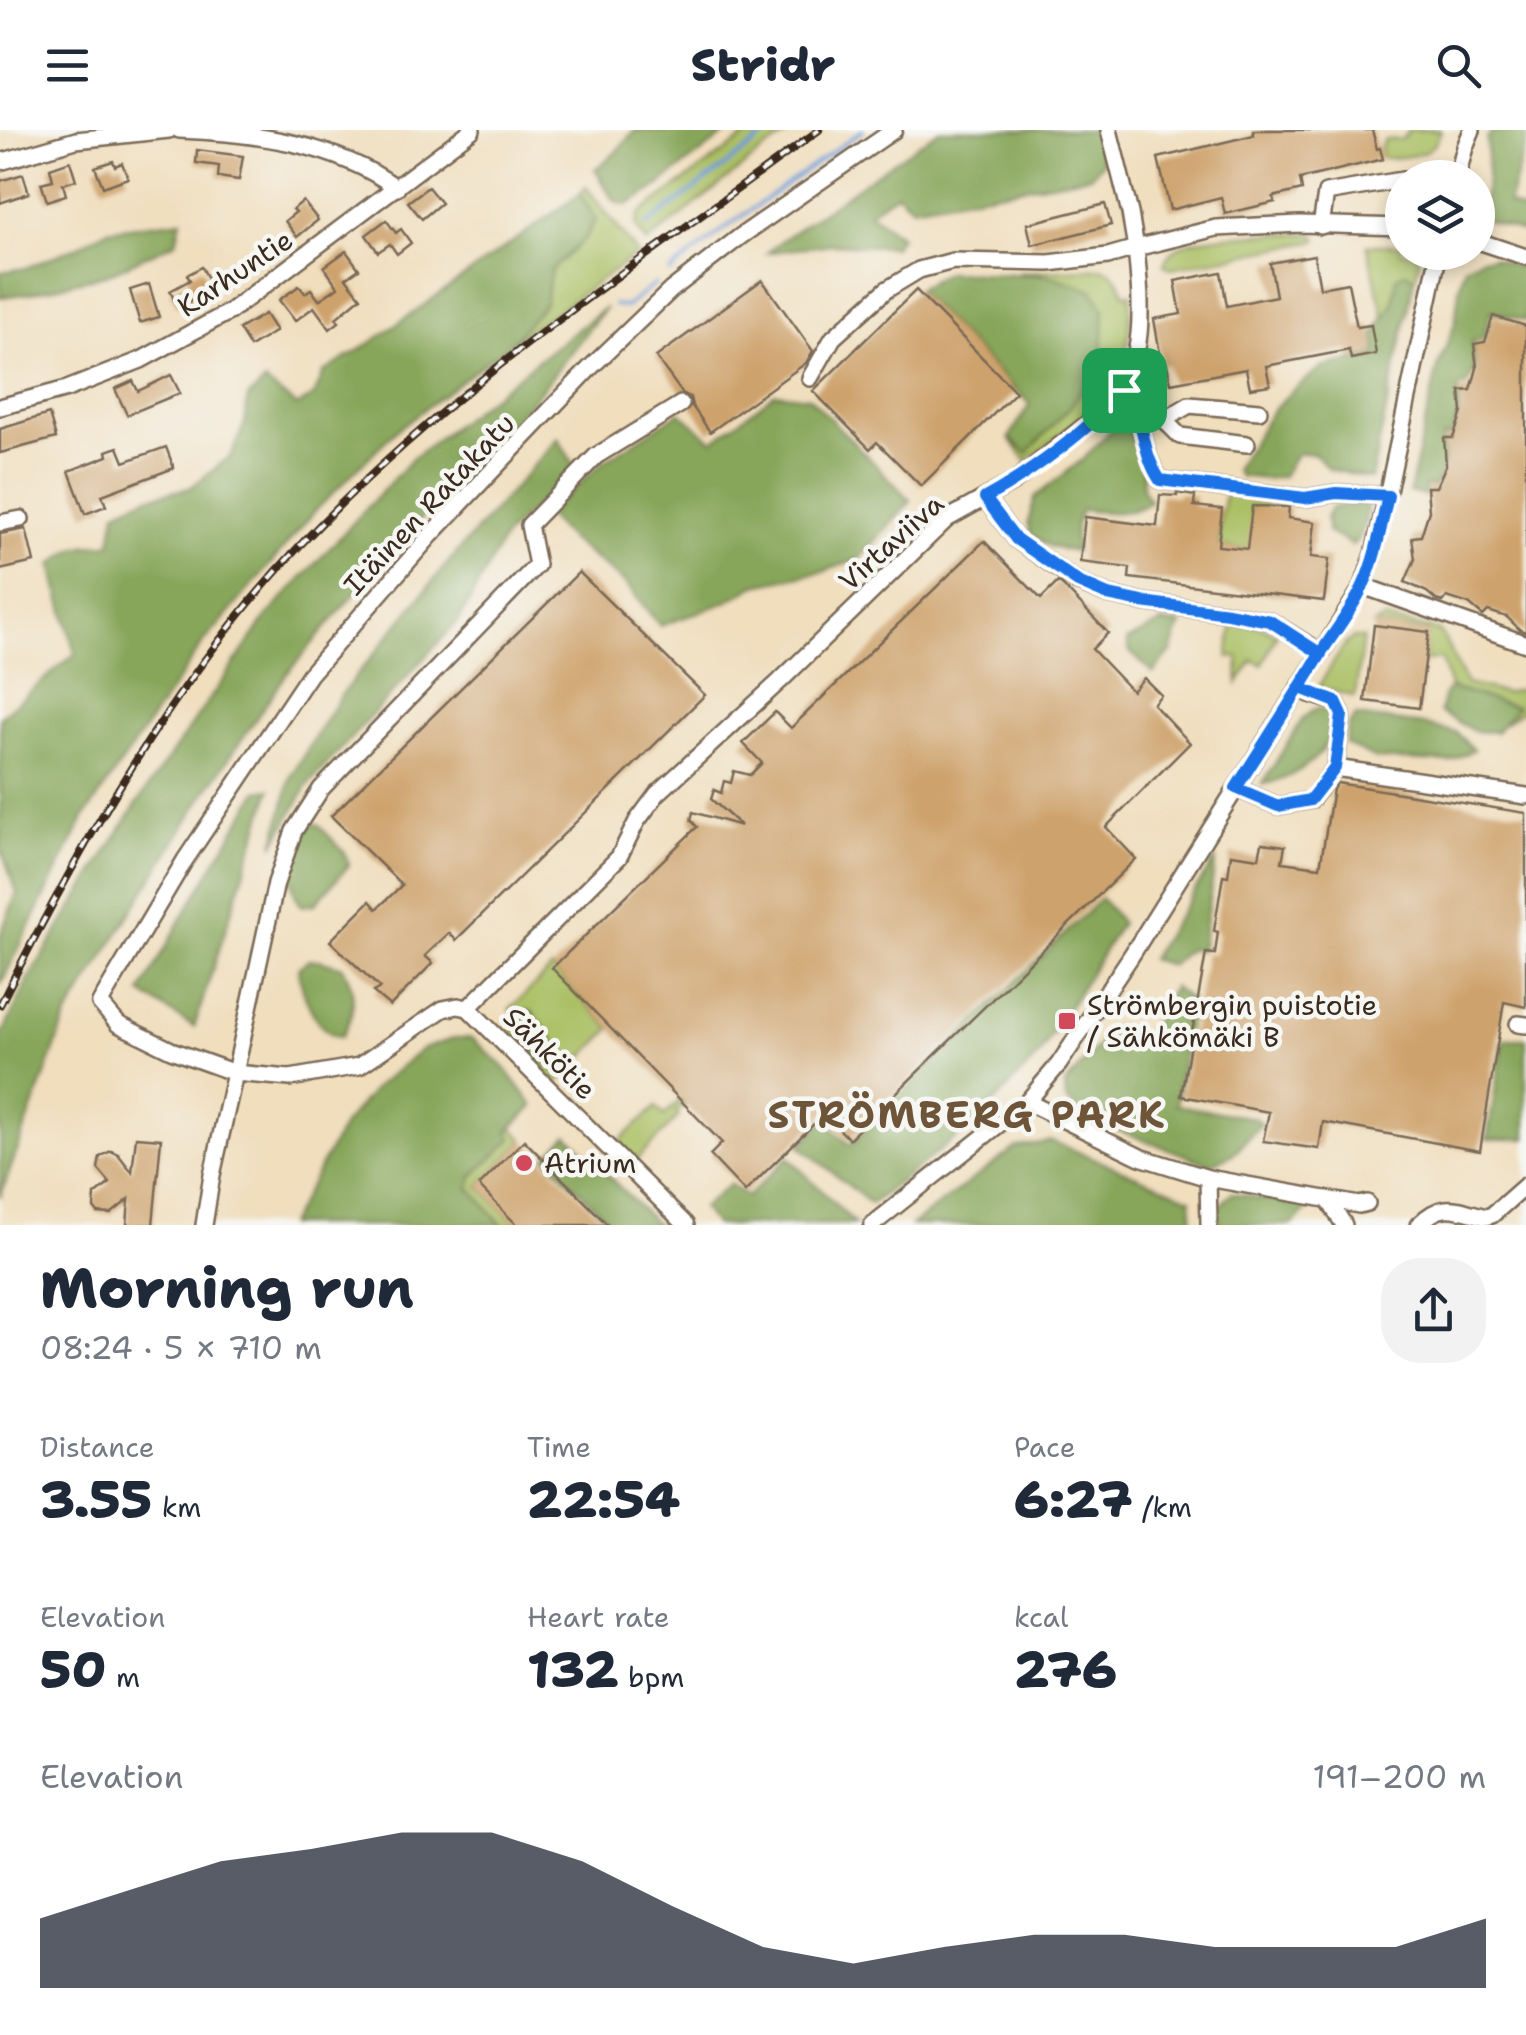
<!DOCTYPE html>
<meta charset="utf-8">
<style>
body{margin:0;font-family:"Shantell Sans",sans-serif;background:#f2f2f3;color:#1f2937;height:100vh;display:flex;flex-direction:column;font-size:38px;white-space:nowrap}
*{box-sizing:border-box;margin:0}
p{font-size:32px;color:#747a83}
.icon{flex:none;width:55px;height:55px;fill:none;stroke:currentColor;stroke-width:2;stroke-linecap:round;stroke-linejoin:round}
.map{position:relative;height:1095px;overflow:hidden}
.panel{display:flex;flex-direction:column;background:#fff;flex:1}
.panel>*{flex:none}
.fabs{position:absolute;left:1385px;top:30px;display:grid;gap:20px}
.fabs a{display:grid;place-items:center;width:110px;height:110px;border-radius:50%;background:#fff;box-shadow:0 5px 15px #0003;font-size:50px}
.pin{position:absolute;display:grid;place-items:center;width:85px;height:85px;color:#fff;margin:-42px;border-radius:20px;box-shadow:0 5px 15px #0006}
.round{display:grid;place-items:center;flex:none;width:105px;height:105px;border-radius:40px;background:#f2f2f3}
.summary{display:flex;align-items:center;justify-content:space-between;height:170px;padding:0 40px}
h1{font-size:55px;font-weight:800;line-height:75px}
.figures{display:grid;grid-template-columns:repeat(3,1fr);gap:15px;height:170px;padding:10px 40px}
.figures div{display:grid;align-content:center}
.figures b{font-size:50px;font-weight:800}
.figures small{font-size:28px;font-weight:400}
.figures p{font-size:28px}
.chart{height:280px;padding:20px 40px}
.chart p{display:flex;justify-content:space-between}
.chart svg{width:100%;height:180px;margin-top:10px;fill:#111827;opacity:.7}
header{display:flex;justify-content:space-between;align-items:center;height:130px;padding:0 40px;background:#fff;font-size:45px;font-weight:800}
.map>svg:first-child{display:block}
</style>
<header><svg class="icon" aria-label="menu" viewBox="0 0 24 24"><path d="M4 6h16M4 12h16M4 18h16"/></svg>Stridr<svg class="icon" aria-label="search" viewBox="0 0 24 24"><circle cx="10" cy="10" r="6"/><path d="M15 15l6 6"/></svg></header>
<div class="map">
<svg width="1526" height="1095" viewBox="0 0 1526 1095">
<rect width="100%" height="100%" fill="#f6f6f2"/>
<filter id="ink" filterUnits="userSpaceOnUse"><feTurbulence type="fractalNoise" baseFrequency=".01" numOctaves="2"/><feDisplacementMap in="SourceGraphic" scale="20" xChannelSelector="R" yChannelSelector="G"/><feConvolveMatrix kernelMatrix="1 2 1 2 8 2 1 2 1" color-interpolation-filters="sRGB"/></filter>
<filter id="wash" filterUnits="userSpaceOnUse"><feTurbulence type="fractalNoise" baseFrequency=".0048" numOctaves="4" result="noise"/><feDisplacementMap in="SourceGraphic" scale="40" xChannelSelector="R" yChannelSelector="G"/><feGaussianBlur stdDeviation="2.25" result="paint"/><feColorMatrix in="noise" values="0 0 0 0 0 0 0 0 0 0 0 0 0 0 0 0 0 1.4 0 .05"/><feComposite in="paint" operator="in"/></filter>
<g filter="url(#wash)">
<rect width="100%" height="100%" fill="#f0debd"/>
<g fill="#aabf64" stroke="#727441" stroke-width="2.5">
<path d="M 755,0 L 795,0 L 760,23 L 647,113 L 636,97 L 639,84 Z"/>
<path d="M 1409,0 L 1441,0 C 1433,29 1408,26 1383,29 L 1380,18 L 1384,10 L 1402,9 Z"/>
<path d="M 586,57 L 638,124 L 511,213 L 545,173 L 551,140 L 584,110 L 596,89 L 580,64 Z"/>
<path d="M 1256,104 L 1314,104 L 1318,108 L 1316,111 L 1171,138 L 1164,135 C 1170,105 1230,106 1256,104 Z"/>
<path d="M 1367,115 L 1401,115 L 1402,122 L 1416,123 L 1419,131 L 1415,148 L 1406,142 L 1397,147 C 1395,161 1395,178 1384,188 Z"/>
<path d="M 1103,138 C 1115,142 1121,152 1124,164 L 1131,163 C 1130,190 1130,221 1117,247 C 1104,272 1050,313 1026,331 L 1009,308 L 1027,323 L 1070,277 L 1102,230 L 1104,178 L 1048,145 L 1019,142 Z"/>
<path d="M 1227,363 L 1266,367 L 1265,377 L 1252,376 L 1251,420 L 1218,416 L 1224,367 Z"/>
<path d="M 1384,489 L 1439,501 L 1443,506 L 1466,554 L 1505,563 L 1526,558 L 1526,578 L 1504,594 L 1516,577 L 1450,558 L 1441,529 L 1425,531 L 1428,502 L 1374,495 Z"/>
<path d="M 1233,493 L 1256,495 L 1277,504 L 1262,535 L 1253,530 L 1238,553 L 1239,528 L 1228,527 Z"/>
<path d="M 1353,508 L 1363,508 L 1355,567 L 1318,557 L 1346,513 Z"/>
<path d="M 552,838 L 611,899 L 556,954 L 510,905 L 518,887 L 510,879 Z"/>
<path d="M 680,970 L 685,975 L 676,982 L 679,985 L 678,987 L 636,1031 L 617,1013 L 656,977 L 664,986 Z"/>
<path d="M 512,997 L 524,1010 L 479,1056 L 517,1095 L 502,1095 L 470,1057 L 472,1046 L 512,1009 L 507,1001 Z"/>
</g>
<g fill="#87a65a" stroke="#61683c" stroke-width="2.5">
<path d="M 635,0 L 731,0 L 651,61 L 627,75 L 615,72 L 595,39 L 614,24 Z"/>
<path d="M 939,0 L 1096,0 L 1103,32 L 1090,46 L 912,77 L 897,63 L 869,82 L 900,106 L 893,117 L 831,114 L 767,123 L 782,110 Z"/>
<path d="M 1494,0 L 1526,0 L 1526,13 L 1508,74 L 1526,82 L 1526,103 L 1479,88 L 1487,52 L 1487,8 Z"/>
<path d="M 580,64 L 596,89 L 584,110 L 551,140 L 545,173 L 511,213 L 394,302 L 315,381 L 201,516 L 84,688 L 0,856 L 0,805 L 17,763 L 2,722 L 0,721 L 0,587 L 75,524 L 52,435 C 62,427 71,418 84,416 C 93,414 101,416 111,413 L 116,381 L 147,367 L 190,358 L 231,326 L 245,293 L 248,267 L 265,252 L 297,276 L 314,266 L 324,242 L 375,210 Z"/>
<path d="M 181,90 L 176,112 L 108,144 L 31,163 L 0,167 L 0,142 L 26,138 L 79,116 L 107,100 Z"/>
<path d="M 1493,127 L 1526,140 L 1526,191 L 1491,181 L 1483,209 L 1472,211 L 1475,238 L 1467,256 L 1458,258 L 1459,282 L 1452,306 L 1442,307 L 1444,334 L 1435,355 L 1425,356 L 1425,366 L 1409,362 L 1438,237 L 1455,193 L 1459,158 L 1465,136 L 1481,128 Z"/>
<path d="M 946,142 L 1048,145 L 1093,160 L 1104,178 L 1102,231 L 1070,277 L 1027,323 L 1009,308 L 1030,274 L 916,160 Z"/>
<path d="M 1406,142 L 1415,148 L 1371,349 L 1328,339 L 1314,323 L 1296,324 L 1283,346 L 1266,349 L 1239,346 L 1235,340 L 1271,282 L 1291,262 L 1321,238 L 1377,225 L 1375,203 L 1393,174 L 1397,147 Z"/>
<path d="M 606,177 L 538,264 L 382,431 L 285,546 L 201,669 L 66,888 L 0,1067 L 0,909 L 32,843 L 134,678 L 268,485 L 412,329 Z"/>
<path d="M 775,263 L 809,267 L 911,371 L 859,429 L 825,441 L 756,455 L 724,473 L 660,496 L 625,453 L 566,406 L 546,385 L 603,332 L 680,282 L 713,311 Z"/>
<path d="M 1124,287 L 1144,336 L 1142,358 L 1150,371 C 1133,387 1104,382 1081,380 L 1075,397 L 1075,422 L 1049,416 L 1031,404 L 1028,392 L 1035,367 L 1082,330 Z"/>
<path d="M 558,308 L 575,337 L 505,406 L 459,490 L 308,655 L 274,715 L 291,646 L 341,565 L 446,435 Z"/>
<path d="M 1359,373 L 1367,377 C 1367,390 1362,408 1352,415 L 1328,402 L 1326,387 L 1331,378 Z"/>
<path d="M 1161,493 L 1181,494 L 1171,522 L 1153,543 L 1130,522 L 1127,511 Z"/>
<path d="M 1450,558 L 1517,577 L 1496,602 L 1474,601 L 1440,582 L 1444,565 Z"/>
<path d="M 1317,578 L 1330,580 C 1331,588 1333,596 1330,604 C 1323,630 1287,652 1262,654 L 1304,587 Z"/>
<path d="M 1355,586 L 1424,595 L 1457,603 L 1473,620 L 1449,632 L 1376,629 L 1345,614 L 1349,596 Z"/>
<path d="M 271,659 L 194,897 L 141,863 L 182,788 L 258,661 Z"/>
<path d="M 318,694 L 344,722 L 349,735 L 315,774 L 302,776 C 283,753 294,718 309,695 Z"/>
<path d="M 1216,728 L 1201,820 L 1189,819 L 1171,835 L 1150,829 Z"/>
<path d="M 1101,768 L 1121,793 L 1039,925 L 975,993 L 871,1074 L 800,1016 L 824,991 L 850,1015 Z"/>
<path d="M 309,830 L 319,830 L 343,837 C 357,863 356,882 341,907 C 314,902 302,861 298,838 Z"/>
<path d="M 1173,857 L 1192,872 L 1176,975 L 1254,988 L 1261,994 L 1233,1024 L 1211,1035 L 1082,987 L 1066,969 L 1065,955 L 1114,896 L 1144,910 Z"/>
<path d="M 528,881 L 533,882 C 544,900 567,918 563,940 L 558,942 C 537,928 513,909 521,882 Z"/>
<path d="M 455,908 L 472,908 L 504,937 L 534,976 L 508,1001 L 512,1009 L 473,1046 L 470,1058 L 502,1095 L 288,1095 L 344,994 L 375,958 L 422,919 Z"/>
<path d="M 1504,909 L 1526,909 L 1526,1009 L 1487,1009 Z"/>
<path d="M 568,1005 L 647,1085 L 658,1095 L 613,1095 L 546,1027 Z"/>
<path d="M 1051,1011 L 1191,1068 L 1193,1095 L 912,1095 L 1015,1018 Z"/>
<path d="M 788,1027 L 855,1094 L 715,1095 L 702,1078 L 730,1054 L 747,1067 Z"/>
<path d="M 1231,1063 L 1310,1076 L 1292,1095 L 1219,1095 L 1218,1078 Z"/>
</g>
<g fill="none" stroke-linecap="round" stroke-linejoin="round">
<g stroke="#6d9bd5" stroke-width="4">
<path d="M 647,95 L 773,0"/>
<path d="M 670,142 L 727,97 L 863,0"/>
<path d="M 614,175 L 626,177 L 655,154"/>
</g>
</g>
<g id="blocks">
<g fill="#cea26c">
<path d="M 1253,0 L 1372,0 L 1377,19 L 1380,18 L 1383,29 L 1300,49 L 1302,60 L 1273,67 L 1275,72 L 1225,84 L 1221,67 L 1170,80 L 1158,28 L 1254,5 Z"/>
<path d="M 197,20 L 243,26 L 239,50 L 218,47 L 219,36 L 196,33 Z"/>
<path d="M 70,31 L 76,50 L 63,54 L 66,65 L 47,71 L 41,53 L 53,50 L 50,38 Z"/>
<path d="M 113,31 L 115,36 L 122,33 L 128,48 L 103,57 L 95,37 Z"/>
<path d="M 23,44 L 29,63 L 0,73 L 0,51 Z"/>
<path d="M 428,57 L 441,73 L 422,89 L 408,72 Z"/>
<path d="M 303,71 L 318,90 L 297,107 L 285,91 L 296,82 L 293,79 Z"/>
<path d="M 1105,74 L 1111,95 L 1032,115 L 1027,94 Z"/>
<path d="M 386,90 L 396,103 L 401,99 L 411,113 L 397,124 L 390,114 L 378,122 L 366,105 Z"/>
<path d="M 346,121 L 359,139 L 346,148 L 361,167 L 336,188 L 339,192 L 330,199 L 314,177 L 295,191 L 279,170 L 299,156 L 305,163 L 311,159 L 319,170 L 338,157 L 324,137 Z"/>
<path d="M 1314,125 L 1320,158 L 1348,153 L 1357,197 L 1371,195 L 1376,224 L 1351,229 L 1349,220 L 1266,236 L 1270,255 L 1250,258 L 1246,239 L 1171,253 L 1167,234 L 1162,235 L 1154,189 L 1181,184 L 1175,151 L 1221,142 L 1227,176 L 1276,166 L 1270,133 Z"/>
<path d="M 202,137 L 213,159 L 178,177 L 170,161 L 190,150 L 187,145 Z"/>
<path d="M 762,150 L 813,221 L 806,233 L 710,302 L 692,276 L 690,267 L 682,263 L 656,227 Z"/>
<path d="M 149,154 L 159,187 L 140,193 L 130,160 Z"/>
<path d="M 916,160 L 1016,262 L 921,356 L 877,312 L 870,319 L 813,261 Z"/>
<path d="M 265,184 L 276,201 L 250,217 L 239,199 Z"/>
<path d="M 1493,186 L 1526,196 L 1526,502 L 1520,500 L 1507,487 L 1488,481 L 1483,486 L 1469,474 L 1447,467 L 1443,472 L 1436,470 L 1427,462 L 1405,452 L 1415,429 L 1412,407 L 1421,406 L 1429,381 L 1427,357 L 1436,357 L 1446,335 L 1444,308 L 1453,308 L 1462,282 L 1460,261 L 1471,260 L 1477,238 L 1474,214 L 1485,212 Z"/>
<path d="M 171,245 L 180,263 L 127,285 L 115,259 L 133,251 L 138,261 Z"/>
<path d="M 49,284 L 56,308 L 0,323 L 0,299 Z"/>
<path d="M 118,317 L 124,332 L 166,317 L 174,338 L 102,365 L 106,376 L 85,384 L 69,341 L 108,326 L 107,321 Z"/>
<path d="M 1177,363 L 1195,366 L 1194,376 L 1222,379 L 1218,416 L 1247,419 L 1252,376 L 1289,377 L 1288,388 L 1315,392 L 1311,427 L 1329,429 L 1324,471 L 1129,448 L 1130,438 L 1080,432 L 1085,387 L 1157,396 L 1160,365 L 1177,366 Z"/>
<path d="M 26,399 L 34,432 L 0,440 L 0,404 Z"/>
<path d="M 984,411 L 1041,469 L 1058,452 L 1063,456 L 1108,503 L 1092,519 L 1132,561 L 1144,548 L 1161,565 L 1153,574 L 1190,613 L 1106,697 L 1136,729 L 849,1009 L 824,984 L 745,1062 L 710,1025 L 722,1013 L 552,838 L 697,697 L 691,690 L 693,682 L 741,696 L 711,669 L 714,660 L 721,663 L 724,651 L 731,653 L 734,641 L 750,645 L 762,633 L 743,613 L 775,582 L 791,598 Z"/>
<path d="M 579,442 L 705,565 L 456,810 L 449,803 L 425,826 L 433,833 L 390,876 L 373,862 L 380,858 L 330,811 L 370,771 L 377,779 L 402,755 L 331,686 Z"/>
<path d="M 1374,495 L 1429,502 L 1419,578 L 1365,571 Z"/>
<path d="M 1337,653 L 1526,683 L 1526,877 L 1504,872 L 1480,1021 L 1323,992 L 1319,1019 L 1263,1011 L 1269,982 L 1181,966 L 1206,823 L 1215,824 L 1218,802 L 1214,801 L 1223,745 L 1228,746 L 1231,724 L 1259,728 L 1262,713 L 1285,716 L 1282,732 L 1320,737 L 1333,659 Z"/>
<path d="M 136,1007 L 161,1009 L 153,1095 L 127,1095 L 129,1069 L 111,1084 L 98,1083 L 94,1078 L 95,1065 L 110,1053 L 98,1039 L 100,1027 L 111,1021 L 118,1024 L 132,1042 Z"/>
<path d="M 524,1010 L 608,1095 L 517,1095 L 479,1056 Z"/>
</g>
</g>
</g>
<g filter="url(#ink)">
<use href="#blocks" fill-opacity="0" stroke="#7a6956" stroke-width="2.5"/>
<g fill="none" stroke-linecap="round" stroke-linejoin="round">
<g stroke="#7a6956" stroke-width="20">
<g id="minor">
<path d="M 179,0 C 254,3 335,13 397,58"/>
<path d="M 0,32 L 76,10 L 169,0"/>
<path d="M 1414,48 L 1428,45"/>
<path d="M 1457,48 L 1465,17 L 1472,0"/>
<path d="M 1321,96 L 1326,63 L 1402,50"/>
<path d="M 1478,111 L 1526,127"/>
<path d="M 810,248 L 833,208 L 886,160 L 919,140 L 953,131 L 1049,133 L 1108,126 L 1136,118 L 1130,83 L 1109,0"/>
<path d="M 1124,260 C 1147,290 1140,321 1160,350 L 1305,368 L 1336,363 L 1387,366"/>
<path d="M 681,274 L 596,326 L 529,395 L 537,435 L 321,659 L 294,701 L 276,753 L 235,943 L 290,948 L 359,936 L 443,879 L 458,876 L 468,878 L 686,1095"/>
<path d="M 1136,276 L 1152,278 L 1180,306 L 1247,314"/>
<path d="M 0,277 L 67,259 L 141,230 L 229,182 L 472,0"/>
<path d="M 1164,290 L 1189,275 L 1259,281"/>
<path d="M 985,368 L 1016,409 L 1077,452 L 1108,465 L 1142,472 L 1228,483 L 1270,491 L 1321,523"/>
<path d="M 0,393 L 21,389"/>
<path d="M 1363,456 L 1526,514"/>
<path d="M 1299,557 L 1310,564 L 1336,572 L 1342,585 L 1335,638"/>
<path d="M 1236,658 L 1278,676 L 1311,670 L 1335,638 L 1526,666"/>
<path d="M 468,878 L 619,727 L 637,691 L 657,664 L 780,551 L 947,389 L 1015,351 L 1112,274 C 1148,232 1141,170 1136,118 L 1216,98 L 1300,94 L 1402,97"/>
<path d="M 1518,894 L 1526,895"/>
<path d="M 1027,972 L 1140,1027 L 1208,1048 L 1359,1075 L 1367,1073"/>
<path d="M 1208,1048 L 1209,1095"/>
<path d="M 1328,1069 L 1344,1095"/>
<path d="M 204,1095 L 212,1045 L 235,943 L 171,920 L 118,894 L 100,873 L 185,730 L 310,544 L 431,405 L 590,238 L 671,160 L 741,106 L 894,0"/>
<path d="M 872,1095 L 1027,972 L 1059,934 L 1131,826 L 1363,456 L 1374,424 L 1387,366 L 1439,122"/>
<path d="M 1418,1095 C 1443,1070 1455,1079 1486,1087 L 1492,1085 L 1526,1055"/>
</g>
</g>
<use href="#minor" stroke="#fff" stroke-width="15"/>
<g stroke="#3b2a1e" stroke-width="8">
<path id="rail" d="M 0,875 C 83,710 177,544 306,409 C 458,250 643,130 819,0"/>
</g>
<use href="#rail" stroke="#f6f6f2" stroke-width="4" stroke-dasharray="11" stroke-linecap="butt"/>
</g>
</g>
<g fill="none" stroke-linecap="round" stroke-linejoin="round" filter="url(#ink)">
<g stroke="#fff" stroke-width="20">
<path id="route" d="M 1124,260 C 1147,290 1140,321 1160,350 L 1305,368 L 1336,363 L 1388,366 C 1381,396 1376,428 1363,456 C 1353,478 1336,500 1322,521 C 1294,567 1265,613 1236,658 L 1278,676 L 1310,670 L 1335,638 L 1342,585 L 1336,572 L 1300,558 L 1321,524 L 1270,491 L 1228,483 L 1142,472 L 1108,465 L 1078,452 L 1016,409 L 985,368 C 1031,343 1090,299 1124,260"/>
</g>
<use href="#route" stroke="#1a73e8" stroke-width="12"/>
</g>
<g fill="#d1495b" stroke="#f6f6f2" stroke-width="4">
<rect x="1057" y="881" width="20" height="20" rx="5"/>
<circle cx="524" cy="1033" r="10"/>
</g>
<g text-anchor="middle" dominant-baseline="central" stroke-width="9" stroke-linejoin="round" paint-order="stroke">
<g font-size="28" fill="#3b2a1e" stroke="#f6f6f2">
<text transform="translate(235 143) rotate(-34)">Karhuntie</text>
<text transform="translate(429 374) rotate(-47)">Itäinen Ratakatu</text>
<text transform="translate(891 412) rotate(-42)">Virtaviiva</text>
<text transform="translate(550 923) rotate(45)">Sähkötie</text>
</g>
<g font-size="28" fill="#3b2a1e" stroke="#f6f6f2" text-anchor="start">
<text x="1087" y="875">Strömbergin puistotie<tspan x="1087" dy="32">/ Sähkömäki B</tspan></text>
<text x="544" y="1033">Atrium</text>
</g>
<g font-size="38" font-weight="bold" letter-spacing="2.5" fill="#6e5439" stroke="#f6f6f2">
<text x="967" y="984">STRÖMBERG PARK</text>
</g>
</g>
</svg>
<div class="fabs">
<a><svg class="icon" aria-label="layers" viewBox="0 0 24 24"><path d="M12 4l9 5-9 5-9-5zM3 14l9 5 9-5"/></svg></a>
</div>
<div class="pin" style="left:1124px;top:260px;background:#1e9e55"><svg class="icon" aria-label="arrive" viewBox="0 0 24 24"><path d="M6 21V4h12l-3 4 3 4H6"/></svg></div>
</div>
<section class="panel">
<div class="summary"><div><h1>Morning run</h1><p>08:24 · 5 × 710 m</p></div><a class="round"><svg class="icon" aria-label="share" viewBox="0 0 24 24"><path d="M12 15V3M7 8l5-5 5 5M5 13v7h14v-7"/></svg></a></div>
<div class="figures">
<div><p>Distance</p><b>3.55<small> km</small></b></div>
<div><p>Time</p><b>22:54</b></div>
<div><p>Pace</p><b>6:27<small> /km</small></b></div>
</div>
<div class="figures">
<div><p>Elevation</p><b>50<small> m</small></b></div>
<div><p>Heart rate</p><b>132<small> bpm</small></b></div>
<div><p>kcal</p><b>276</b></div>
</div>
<div class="chart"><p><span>Elevation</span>191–200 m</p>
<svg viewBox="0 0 160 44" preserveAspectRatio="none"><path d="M0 44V27L10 20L20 13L30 10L40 6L50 6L60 13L70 24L80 34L90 38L100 34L110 31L120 31L130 34L140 34L150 34L160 27V44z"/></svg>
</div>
</section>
